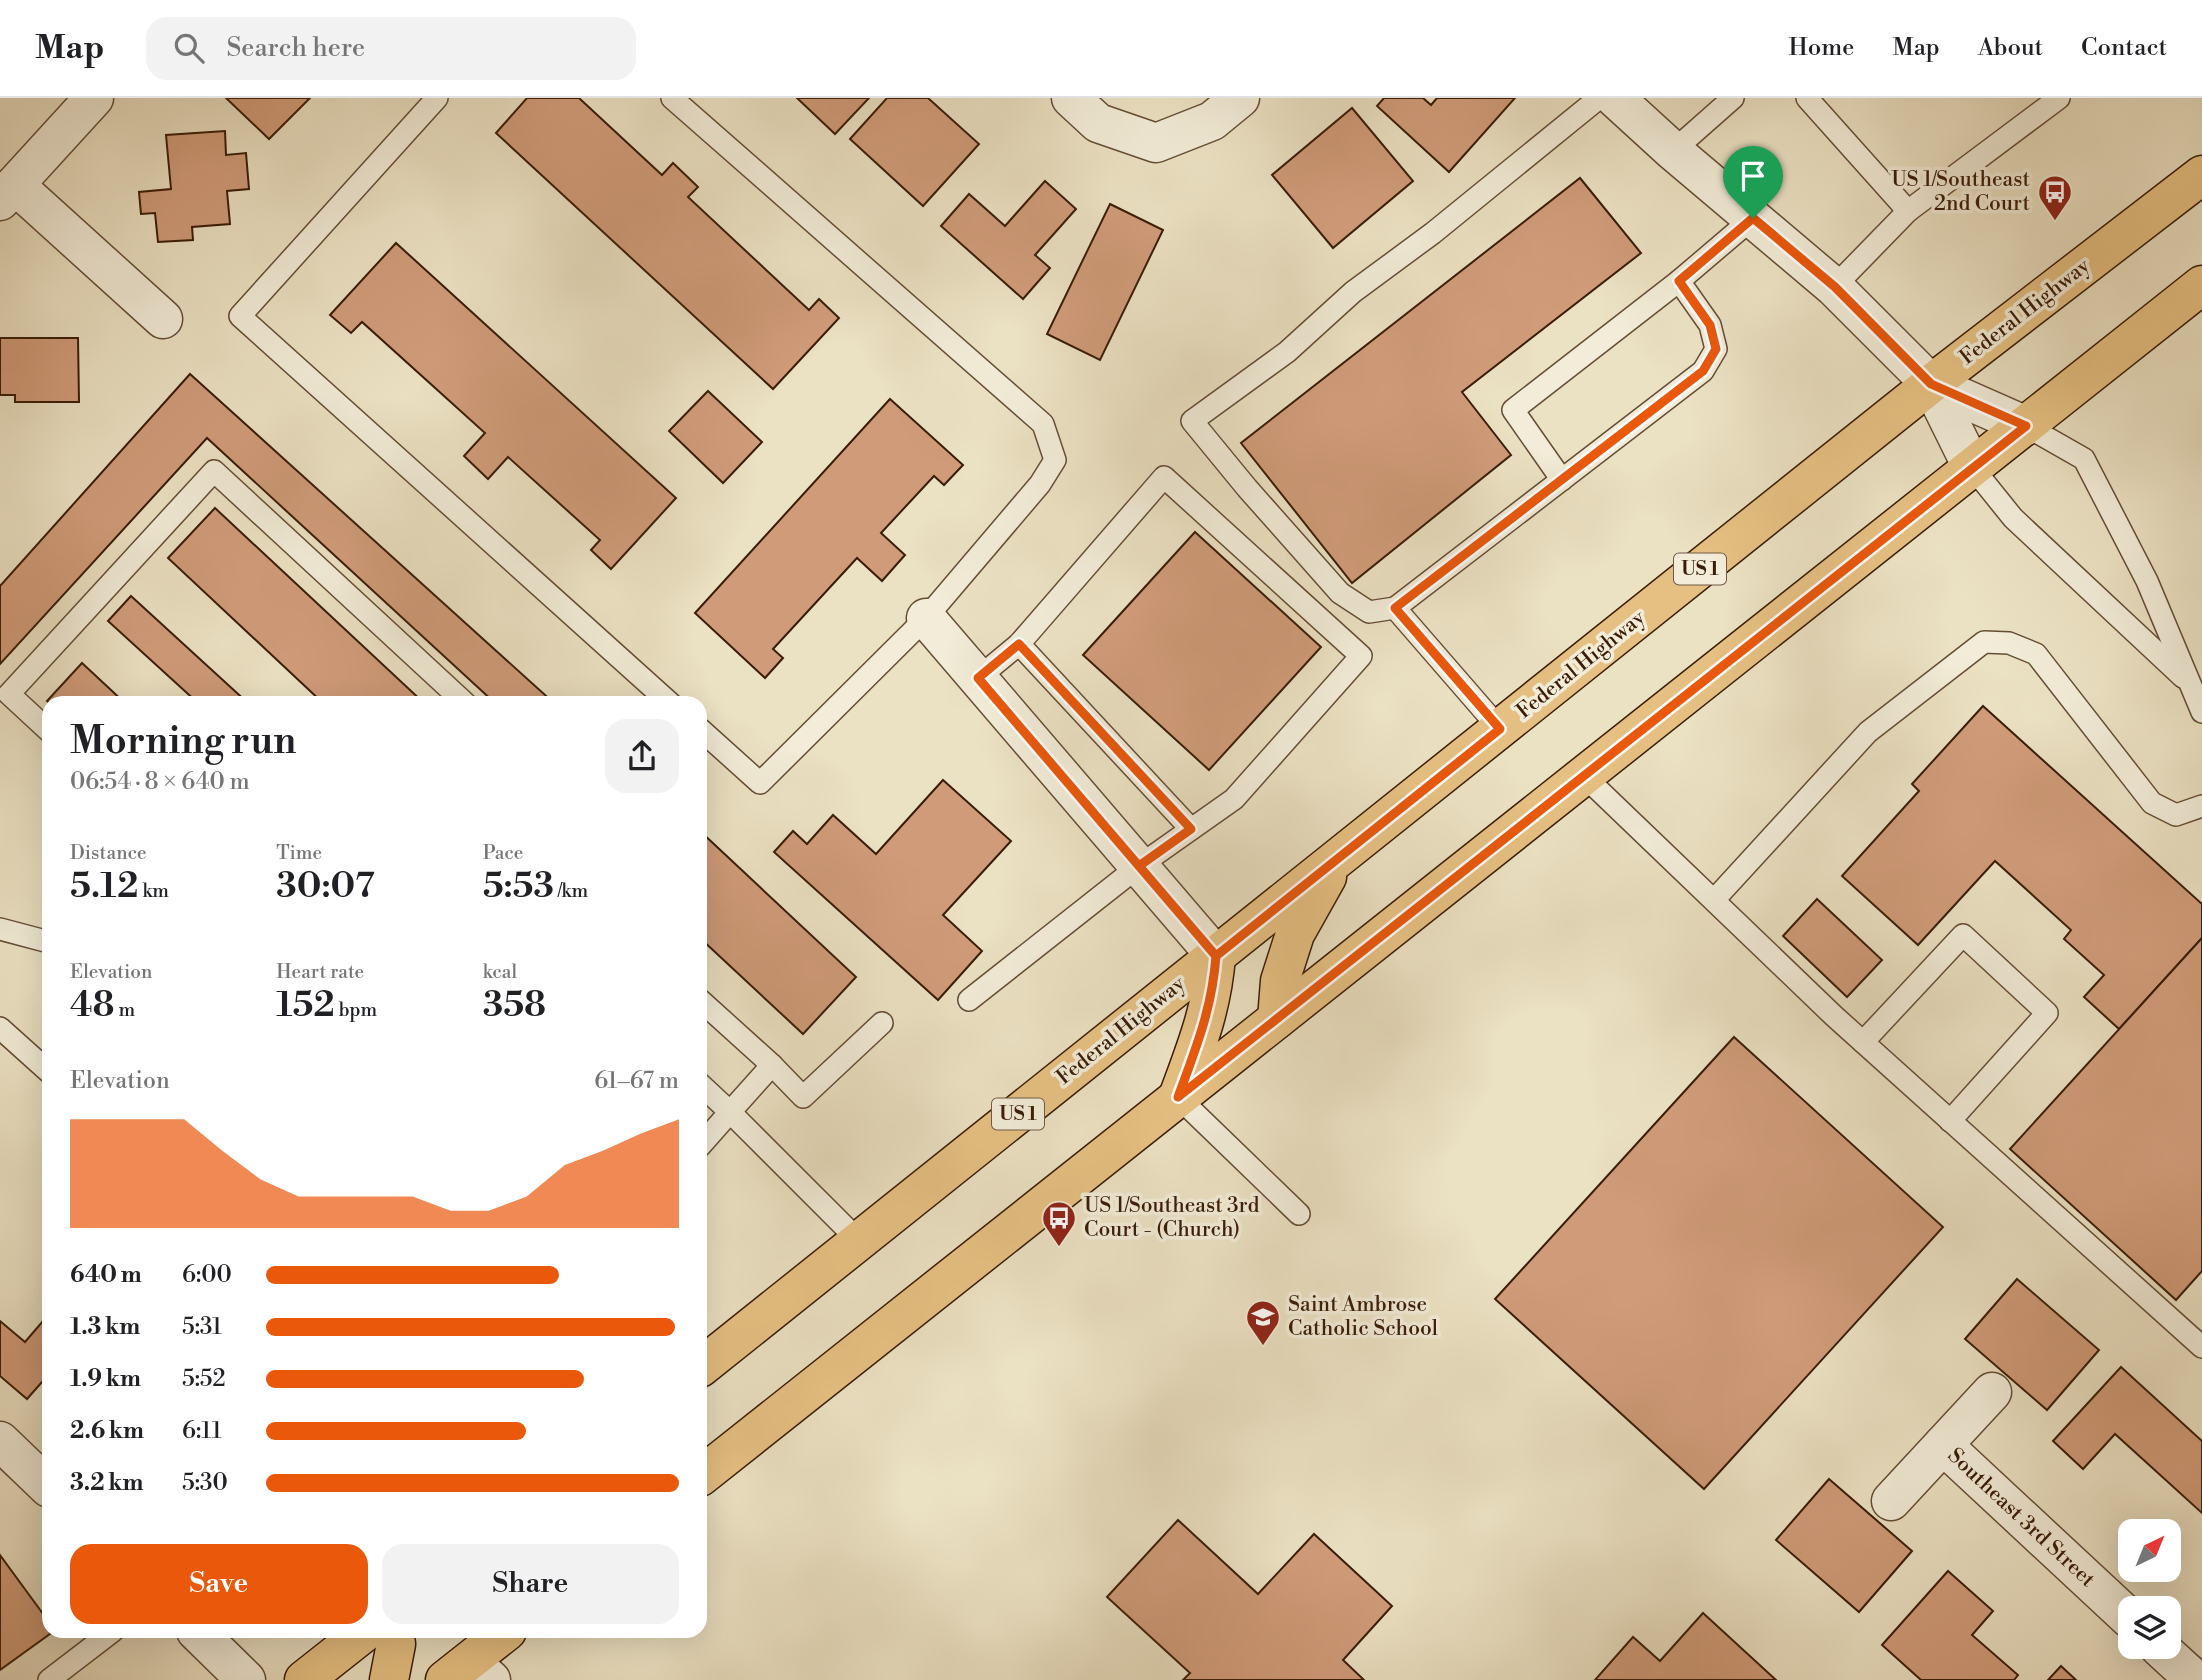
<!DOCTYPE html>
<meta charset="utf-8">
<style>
body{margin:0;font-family:"Libre Bodoni",serif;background:#f2f2f2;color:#202124;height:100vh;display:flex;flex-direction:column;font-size:26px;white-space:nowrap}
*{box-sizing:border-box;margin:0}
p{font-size:23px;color:#757577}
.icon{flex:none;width:38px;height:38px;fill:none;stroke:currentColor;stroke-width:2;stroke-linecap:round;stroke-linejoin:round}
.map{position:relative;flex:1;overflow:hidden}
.details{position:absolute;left:42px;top:598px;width:665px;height:942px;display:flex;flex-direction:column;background:#fff;border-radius:21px;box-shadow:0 7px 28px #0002}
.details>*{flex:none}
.needle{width:46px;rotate:43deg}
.tools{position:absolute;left:2118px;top:1421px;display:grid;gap:14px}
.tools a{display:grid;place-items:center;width:63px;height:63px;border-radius:14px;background:#fff;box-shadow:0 7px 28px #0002;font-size:35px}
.pin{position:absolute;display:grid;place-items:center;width:60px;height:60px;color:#fff;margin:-72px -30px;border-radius:50% 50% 50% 0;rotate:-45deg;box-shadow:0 0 7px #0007}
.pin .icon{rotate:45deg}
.round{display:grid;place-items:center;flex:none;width:74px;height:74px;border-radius:21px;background:#f2f2f2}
.headline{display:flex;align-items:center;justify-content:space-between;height:119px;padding:0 28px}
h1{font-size:38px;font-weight:600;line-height:52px}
.metrics{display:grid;grid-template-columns:repeat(3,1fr);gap:10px;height:119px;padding:7px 28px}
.metrics div{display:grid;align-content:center}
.metrics b{font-size:35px;font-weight:600}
.metrics small{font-size:19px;font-weight:400}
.metrics p{font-size:19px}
.chart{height:196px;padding:14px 28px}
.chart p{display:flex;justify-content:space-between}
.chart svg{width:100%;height:126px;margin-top:7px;fill:#ea580c;opacity:.7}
.cta{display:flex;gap:14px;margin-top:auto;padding:14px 28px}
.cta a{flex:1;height:80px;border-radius:21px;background:#ea580c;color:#fff;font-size:28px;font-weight:600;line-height:80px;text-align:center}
.cta a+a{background:#f2f2f2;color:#202124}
ul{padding:0 28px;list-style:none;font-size:23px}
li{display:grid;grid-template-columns:112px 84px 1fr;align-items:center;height:52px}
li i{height:18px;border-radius:9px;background:#ea580c}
header{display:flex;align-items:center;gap:42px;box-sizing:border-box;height:98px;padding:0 35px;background:#fff;border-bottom:2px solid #e0e0e0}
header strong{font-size:33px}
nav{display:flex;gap:38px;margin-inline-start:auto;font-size:24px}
.search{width:490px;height:63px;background:#f2f2f2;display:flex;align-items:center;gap:18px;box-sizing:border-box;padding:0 24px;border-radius:21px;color:#757577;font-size:26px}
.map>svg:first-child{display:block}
</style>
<header>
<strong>Map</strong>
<div class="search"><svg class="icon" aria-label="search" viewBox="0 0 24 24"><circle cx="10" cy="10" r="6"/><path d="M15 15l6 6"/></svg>Search here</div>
<nav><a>Home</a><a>Map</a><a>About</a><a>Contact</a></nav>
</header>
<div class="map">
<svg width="2202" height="1582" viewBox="0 0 2202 1582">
<rect width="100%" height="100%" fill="#ebe1c3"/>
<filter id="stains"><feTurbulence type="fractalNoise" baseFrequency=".00286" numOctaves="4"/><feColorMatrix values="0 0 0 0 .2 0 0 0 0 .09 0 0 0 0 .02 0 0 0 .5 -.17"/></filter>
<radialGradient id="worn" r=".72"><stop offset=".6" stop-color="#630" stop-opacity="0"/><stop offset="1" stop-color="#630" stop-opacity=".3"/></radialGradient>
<g fill="#d09b79" stroke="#3a1c07" stroke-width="2">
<path d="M 226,0 L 310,0 L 269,41 Z"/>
<path d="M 527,0 L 579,0 L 662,77 L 673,65 L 698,89 L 688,99 L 809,212 L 819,201 L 839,220 L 773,291 L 496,35 Z"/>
<path d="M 797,0 L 869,0 L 835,36 Z"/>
<path d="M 887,0 L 928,0 L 979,46 L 923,108 L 850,41 Z"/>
<path d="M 1384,0 L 1423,0 L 1431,7 L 1437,0 L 1515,0 L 1449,74 L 1377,8 Z"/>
<path d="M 1352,10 L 1413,83 L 1333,150 L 1272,77 Z"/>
<path d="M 225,33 L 226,57 L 246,55 L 249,91 L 227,93 L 230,126 L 192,129 L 193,142 L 158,144 L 155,115 L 141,116 L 139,94 L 171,91 L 166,37 Z"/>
<path d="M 1580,80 L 1641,155 L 1462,294 L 1511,357 L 1352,485 L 1241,345 Z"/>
<path d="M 1045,83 L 1076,111 L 1035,157 L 1050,170 L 1023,201 L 941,128 L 969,96 L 1005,128 Z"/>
<path d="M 1110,106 L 1163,132 L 1100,262 L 1047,236 Z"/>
<path d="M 396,145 L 676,400 L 611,471 L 591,452 L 600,442 L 508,359 L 488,381 L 464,358 L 485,335 L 362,224 L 351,235 L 330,217 Z"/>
<path d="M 0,240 L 78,240 L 79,304 L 15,304 L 15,297 L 0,297 Z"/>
<path d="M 190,276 L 555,606 L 496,606 L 207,340 L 0,566 L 0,488 Z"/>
<path d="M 708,293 L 762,344 L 723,385 L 669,333 Z"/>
<path d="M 890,301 L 963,367 L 944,387 L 934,378 L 881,435 L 905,457 L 882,483 L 857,460 L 773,551 L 783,560 L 765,580 L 695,515 Z"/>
<path d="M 215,410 L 425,606 L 324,606 L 168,460 Z"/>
<path d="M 1195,434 L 1321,549 L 1209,672 L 1083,557 Z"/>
<path d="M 131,498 L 249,606 L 199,606 L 108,523 Z"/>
<path d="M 82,565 L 126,606 L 50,606 L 47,603 Z"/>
<path d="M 1983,608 L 2202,806 L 2202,840 L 2119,931 L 2084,899 L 2104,877 L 2064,841 L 2071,832 L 1995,763 L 1918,847 L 1842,778 L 1919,693 L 1912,686 Z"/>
<path d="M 943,682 L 1011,743 L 943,817 L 982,853 L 938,902 L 774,754 L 793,733 L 807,746 L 833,717 L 876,756 Z"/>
<path d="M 700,733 L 856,879 L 803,936 L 700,840 Z"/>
<path d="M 1817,801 L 1882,862 L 1847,899 L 1783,838 Z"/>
<path d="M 2202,840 L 2202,1173 L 2176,1202 L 2010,1051 Z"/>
<path d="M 1734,939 L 1943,1129 L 1704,1391 L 1495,1201 Z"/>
<path d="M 2017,1181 L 2099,1252 L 2047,1312 L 1965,1241 Z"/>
<path d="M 49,1216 L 49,1276 L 27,1301 L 0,1278 L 0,1223 L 25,1244 Z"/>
<path d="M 2121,1269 L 2202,1343 L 2202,1415 L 2115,1336 L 2083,1371 L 2053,1343 Z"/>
<path d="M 1829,1381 L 1912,1453 L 1859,1514 L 1776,1442 Z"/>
<path d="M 1178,1422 L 1258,1496 L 1314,1436 L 1392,1508 L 1343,1562 L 1364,1582 L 1183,1582 L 1190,1575 L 1107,1499 Z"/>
<path d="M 0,1457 L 49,1524 L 49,1533 L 54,1533 L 0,1572 Z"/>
<path d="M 1948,1473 L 1993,1513 L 1972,1537 L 2018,1577 L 2014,1582 L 1921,1582 L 1882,1547 Z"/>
<path d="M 1703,1515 L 1776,1582 L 1595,1582 L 1633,1539 L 1660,1563 Z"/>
<path d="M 2061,1568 L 2076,1582 L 2048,1582 Z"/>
</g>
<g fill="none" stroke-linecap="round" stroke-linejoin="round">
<g stroke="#664d36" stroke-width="24">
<g id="service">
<path d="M 437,0 L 240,218 L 671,606"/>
<path d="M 672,0 L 1043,326 L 1055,362 L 1040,386 L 926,520 L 760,685 L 700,631"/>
<path d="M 1807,0 L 1908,113 L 1834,189"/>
<path d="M 1673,53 L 1733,0"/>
<path d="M 1908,113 L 2059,0"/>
<path d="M 1679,183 L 1753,120"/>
<path d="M 2026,328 L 2084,361 L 2147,483 L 2202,614"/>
<path d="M 1972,369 L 2013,420 L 2183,579"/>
<path d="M 1395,510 L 1369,514 L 1340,495 L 1247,390 L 1192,323 L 1287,254 L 1353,194 L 1433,135 L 1599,0"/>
<path d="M 1019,546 L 1191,731"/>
<path d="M 1500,631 L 1395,510 L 1703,273 L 1716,251 L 1710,227 L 1679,183 L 1513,312 L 1562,382"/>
<path d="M 49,633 L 9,596 L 214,373 L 466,606"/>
<path d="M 1584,678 L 1834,918 L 2202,1249"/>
<path d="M 1714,802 L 1868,634 L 1984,544 L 2009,545 L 2036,556 L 2152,705 L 2176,717 L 2202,708"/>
<path d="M 0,831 L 49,844"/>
<path d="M 700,902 L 772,967 L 730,1014 L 700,986"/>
<path d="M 969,902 L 1139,768 L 1234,701 L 1361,558 L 1164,379 L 1019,546 L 978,580"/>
<path d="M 0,930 L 49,974"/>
<path d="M 1863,944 L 1963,837 L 2047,915 L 1950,1023"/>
<path d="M 772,967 L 803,999 L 882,925"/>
<path d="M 1178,999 L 1299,1116"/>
<path d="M 700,1048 L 730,1014 L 859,1143"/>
<path d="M 49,1582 L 113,1533"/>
</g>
</g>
<g stroke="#664d36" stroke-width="41">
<g id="minor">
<path d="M 1071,0 L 1098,25 L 1156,45 L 1212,23 L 1240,0"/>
<path d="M 1615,0 L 1673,53 L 1834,189 L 1931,286 L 1972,369"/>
<path d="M 15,87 L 163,221"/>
<path d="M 0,103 L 94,0"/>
<path d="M 1931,286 L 2026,328"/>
<path d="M 926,520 L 1216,858"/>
<path d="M 0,1343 L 49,1390"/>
<path d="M 1943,1347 L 2130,1521"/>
<path d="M 1891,1403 L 1992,1294"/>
<path d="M 196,1533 L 246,1582"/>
<path d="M 2159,1549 L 2195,1582"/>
<path d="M 470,1563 L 491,1582"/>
</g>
</g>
<g stroke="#3a1c07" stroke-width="41">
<g id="primary">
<path d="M 1277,921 L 1280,883 L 1295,836 L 1327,779"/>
<path d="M 1178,999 C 1196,950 1212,911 1216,858"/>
<path d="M 700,1270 L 1931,286 L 2202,77"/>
<path d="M 700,1379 L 2202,187"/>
<path d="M 304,1582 L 366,1533"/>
<path d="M 389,1582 L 396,1546 L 394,1533"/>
<path d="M 445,1582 L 507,1533"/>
</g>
</g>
<use href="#service" stroke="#f2ecd8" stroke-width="21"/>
<use href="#minor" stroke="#f2ecd8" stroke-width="38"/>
<use href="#primary" stroke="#e6c082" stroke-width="38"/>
</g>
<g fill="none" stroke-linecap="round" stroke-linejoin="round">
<g stroke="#fff" stroke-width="14">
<path id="route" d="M 1753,120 L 1679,183 L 1710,227 L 1716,251 L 1703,273 L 1395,510 L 1500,631 L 1216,858 L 978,580 L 1019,546 L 1191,731 L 1139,768 L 1216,858 C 1212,911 1196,950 1178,999 L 2026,328 L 1931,286 L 1835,189 L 1753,120"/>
</g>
<use href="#route" stroke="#ea580c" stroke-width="9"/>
</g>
<defs>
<g id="bus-pin" transform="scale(1.75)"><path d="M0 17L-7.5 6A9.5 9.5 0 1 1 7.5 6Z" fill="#8f2418" stroke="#f2ecd8"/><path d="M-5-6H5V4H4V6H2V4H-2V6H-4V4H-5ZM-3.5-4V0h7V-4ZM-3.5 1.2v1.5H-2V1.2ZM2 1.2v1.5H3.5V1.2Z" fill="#fff"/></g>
<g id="school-pin" transform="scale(1.75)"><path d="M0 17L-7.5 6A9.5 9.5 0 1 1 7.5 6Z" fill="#8f2418" stroke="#f2ecd8"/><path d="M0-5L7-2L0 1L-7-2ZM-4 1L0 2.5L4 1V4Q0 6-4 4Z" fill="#fff"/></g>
</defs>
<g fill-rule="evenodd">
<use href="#bus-pin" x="2055" y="94"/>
<use href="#bus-pin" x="1059" y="1120"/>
<use href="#school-pin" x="1263" y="1219"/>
</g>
<g text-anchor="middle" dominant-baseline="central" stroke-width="7" stroke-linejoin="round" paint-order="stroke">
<g fill="#f2ecd8" stroke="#715a46" stroke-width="2">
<rect x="1674" y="455.5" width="52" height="31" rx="5"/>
<rect x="992" y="1000.5" width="52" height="31" rx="5"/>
</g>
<g font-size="19" font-weight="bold" fill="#3a1c07">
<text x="1700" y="471">US 1</text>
<text x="1018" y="1016">US 1</text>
</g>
<g font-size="21" fill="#3a1c07" stroke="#f2ecd8" text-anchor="start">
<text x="2030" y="82" text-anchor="end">US 1/Southeast<tspan x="2030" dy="24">2nd Court</tspan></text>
<text x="1084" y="1108">US 1/Southeast 3rd<tspan x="1084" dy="24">Court - (Church)</tspan></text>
<text x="1288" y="1207">Saint Ambrose<tspan x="1288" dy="24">Catholic School</tspan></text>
</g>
<g font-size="21" fill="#3a1c07" stroke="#f2ecd8">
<text transform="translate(2025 214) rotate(-38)">Federal Highway</text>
<text transform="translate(1581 567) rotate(-39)">Federal Highway</text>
<text transform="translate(1121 933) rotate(-39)">Federal Highway</text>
<text transform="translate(2021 1420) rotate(43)">Southeast 3rd Street</text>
</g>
</g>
<rect width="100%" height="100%" filter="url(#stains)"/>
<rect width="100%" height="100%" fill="url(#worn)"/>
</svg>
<div class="tools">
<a><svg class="needle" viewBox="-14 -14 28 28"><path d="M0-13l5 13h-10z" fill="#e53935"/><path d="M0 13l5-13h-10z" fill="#757577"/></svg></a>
<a><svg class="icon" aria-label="layers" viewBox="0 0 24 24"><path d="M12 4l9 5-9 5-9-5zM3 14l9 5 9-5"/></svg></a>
</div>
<div class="pin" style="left:1753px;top:120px;background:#1e9e55"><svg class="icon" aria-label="arrive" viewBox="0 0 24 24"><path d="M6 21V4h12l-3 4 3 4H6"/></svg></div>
<section class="details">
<div class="headline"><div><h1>Morning run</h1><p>06:54 · 8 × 640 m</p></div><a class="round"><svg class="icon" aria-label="share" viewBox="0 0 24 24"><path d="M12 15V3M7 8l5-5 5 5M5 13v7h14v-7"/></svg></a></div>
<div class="metrics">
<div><p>Distance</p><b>5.12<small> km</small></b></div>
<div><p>Time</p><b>30:07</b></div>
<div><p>Pace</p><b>5:53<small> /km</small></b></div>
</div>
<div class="metrics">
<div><p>Elevation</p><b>48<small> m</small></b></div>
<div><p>Heart rate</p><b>152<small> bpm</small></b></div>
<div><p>kcal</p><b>358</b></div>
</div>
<div class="chart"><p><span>Elevation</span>61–67 m</p>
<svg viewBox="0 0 160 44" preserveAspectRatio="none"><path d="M0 44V6L10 6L20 6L30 6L40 17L50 27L60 33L70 33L80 33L90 33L100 38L110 38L120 33L130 22L140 17L150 11L160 6V44z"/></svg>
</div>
<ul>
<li><b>640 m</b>6:00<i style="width:71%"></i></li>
<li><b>1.3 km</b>5:31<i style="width:99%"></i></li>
<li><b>1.9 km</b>5:52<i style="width:77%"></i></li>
<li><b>2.6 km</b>6:11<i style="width:63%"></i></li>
<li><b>3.2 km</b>5:30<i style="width:100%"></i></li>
</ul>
<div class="cta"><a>Save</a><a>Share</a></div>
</section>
</div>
